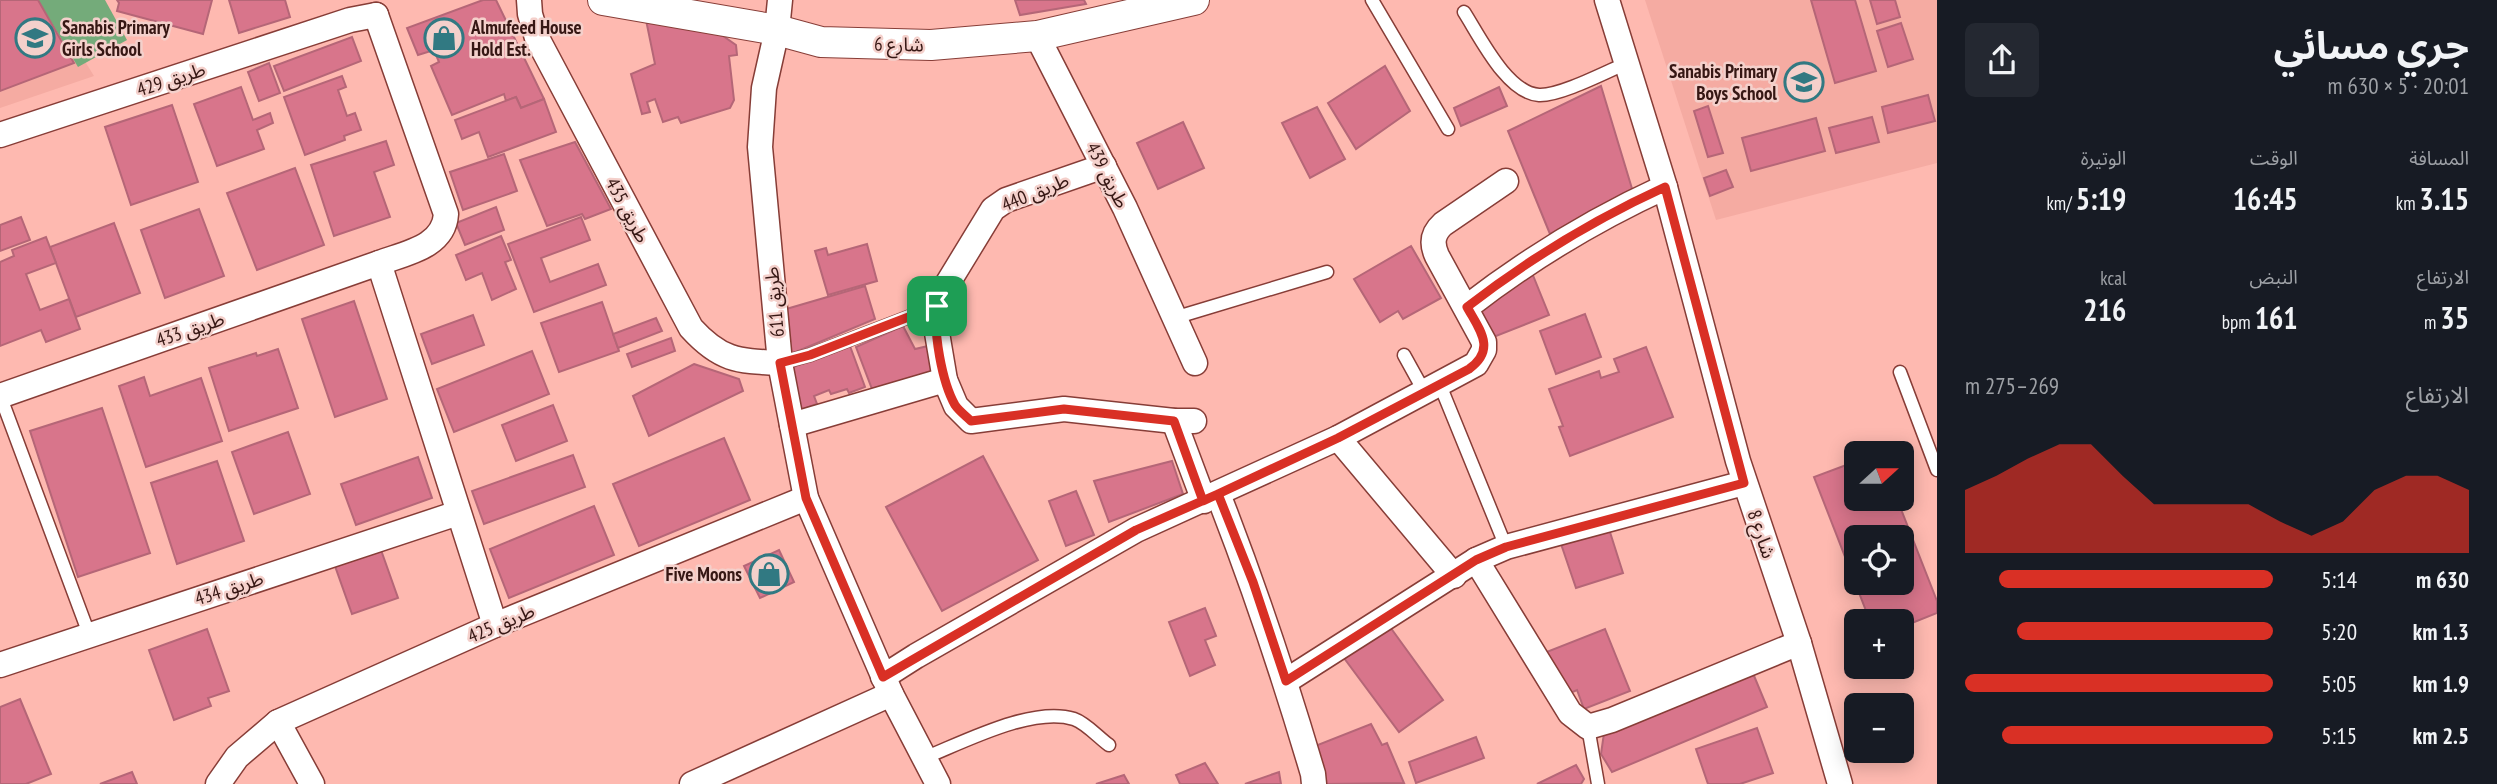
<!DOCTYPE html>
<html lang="ar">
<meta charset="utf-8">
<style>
body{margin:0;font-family:"PT Sans Narrow","Noto Sans Arabic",sans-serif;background:#242831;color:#f1f3f6;direction:rtl;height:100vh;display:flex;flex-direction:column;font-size:26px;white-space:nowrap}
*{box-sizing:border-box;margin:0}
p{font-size:23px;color:#9ea1a6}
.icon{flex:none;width:38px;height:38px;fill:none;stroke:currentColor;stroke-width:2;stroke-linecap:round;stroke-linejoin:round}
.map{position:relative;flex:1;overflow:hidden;direction:ltr}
.drawer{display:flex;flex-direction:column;background:#171b24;width:560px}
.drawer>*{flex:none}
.needle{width:46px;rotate:69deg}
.tools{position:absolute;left:1844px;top:441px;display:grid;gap:14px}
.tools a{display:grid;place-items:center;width:70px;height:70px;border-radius:10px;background:#171b24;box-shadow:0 4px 18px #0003;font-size:35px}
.pin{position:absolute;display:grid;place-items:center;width:60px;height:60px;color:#fff;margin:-30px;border-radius:14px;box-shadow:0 4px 10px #0006}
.round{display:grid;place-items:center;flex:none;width:74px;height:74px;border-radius:10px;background:#242831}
.headline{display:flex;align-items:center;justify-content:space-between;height:119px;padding:0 28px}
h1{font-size:38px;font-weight:700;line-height:52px}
.stats{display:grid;grid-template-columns:repeat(3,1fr);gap:10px;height:119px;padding:7px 28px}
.stats div{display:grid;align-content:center}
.stats b{font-size:30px;font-weight:700}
.stats small{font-size:19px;font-weight:400}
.stats p{font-size:19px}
.chart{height:196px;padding:14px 28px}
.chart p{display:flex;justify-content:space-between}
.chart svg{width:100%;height:126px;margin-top:7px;fill:#d93025;opacity:.7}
ul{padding:0 28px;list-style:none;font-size:23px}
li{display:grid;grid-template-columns:112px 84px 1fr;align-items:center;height:52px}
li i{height:18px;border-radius:9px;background:#d93025}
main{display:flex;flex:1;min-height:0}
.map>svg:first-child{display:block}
</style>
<main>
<section class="drawer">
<div class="headline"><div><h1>جري مسائي</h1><p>20:01 · 5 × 630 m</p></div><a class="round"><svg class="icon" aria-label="share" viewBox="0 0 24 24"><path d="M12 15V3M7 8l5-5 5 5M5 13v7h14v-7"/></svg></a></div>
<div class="stats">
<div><p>المسافة</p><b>3.15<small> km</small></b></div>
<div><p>الوقت</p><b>16:45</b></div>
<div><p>الوتيرة</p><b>5:19<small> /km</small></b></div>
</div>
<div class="stats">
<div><p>الارتفاع</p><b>35<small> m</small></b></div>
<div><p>النبض</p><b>161<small> bpm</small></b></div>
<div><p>kcal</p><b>216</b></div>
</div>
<div class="chart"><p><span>الارتفاع</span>269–275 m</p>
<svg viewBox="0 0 160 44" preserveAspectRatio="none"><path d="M0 44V22L10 17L20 11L30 6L40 6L50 17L60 27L70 27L80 27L90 27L100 33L110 38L120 33L130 22L140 17L150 17L160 22V44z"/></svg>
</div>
<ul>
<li><b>630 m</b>5:14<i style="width:89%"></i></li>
<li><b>1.3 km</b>5:20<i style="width:83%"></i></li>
<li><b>1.9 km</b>5:05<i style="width:100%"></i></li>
<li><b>2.5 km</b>5:15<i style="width:88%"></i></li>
</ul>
</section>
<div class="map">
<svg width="1937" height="784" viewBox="0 0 1937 784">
<rect width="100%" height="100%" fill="#feb9b0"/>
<g fill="#f5aba2">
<path d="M 0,0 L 47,0 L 94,76 L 0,108 Z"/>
<path d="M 1645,0 L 1937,0 L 1937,163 L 1716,220 Z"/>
</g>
<path fill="#74ab7a" d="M 38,0 L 105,0 L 127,40 L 78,67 Z"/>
<g fill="#d8758b" stroke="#b56677" stroke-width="2" fill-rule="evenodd">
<path d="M 0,0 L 38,0 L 74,63 L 0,91 Z"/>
<path d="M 117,0 L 212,0 L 203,34 L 117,11 L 119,3 Z"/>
<path d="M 229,0 L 285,0 L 290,17 L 239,33 Z"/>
<path d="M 483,0 L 496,0 L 544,99 L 521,108 L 516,97 L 506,101 L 504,94 L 452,115 L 431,66 L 439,62 L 434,50 L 418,55 L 407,28 Z"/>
<path d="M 1015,0 L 1084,0 L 1086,4 L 1020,15 Z"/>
<path d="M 1811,0 L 1855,0 L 1876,71 L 1835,83 Z"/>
<path d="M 1870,0 L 1895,0 L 1900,17 L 1877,24 Z"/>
<path d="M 646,20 L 695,27 L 723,36 L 736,45 L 737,55 L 729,56 L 734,100 L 730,108 L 681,123 L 678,117 L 663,122 L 655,99 L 647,102 L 650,112 L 642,114 L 631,74 L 655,64 Z"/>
<path d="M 1901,23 L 1913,59 L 1888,67 L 1877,31 Z"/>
<path d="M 352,37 L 361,61 L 284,91 L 274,66 Z"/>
<path d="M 269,63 L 280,93 L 259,101 L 248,72 Z"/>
<path d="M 1385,66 L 1410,111 L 1356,149 L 1328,103 Z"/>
<path d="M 342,76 L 346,87 L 338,90 L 347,116 L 355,113 L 361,130 L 344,136 L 345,140 L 305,155 L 284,97 Z"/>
<path d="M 1601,86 L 1633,192 L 1550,234 L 1508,131 Z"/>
<path d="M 241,87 L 253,120 L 270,113 L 273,123 L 257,130 L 264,149 L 217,166 L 194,104 Z"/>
<path d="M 1499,87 L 1507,106 L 1461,126 L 1454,108 Z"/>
<path d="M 1928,95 L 1935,121 L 1888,133 L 1882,107 Z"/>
<path d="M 516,97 L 521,108 L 544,99 L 556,132 L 488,157 L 479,132 L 462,139 L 455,120 Z"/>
<path d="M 172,105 L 198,182 L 131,205 L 105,127 Z"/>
<path d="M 1708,106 L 1723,153 L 1708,157 L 1694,111 Z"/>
<path d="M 1317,107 L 1345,159 L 1310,178 L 1282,123 Z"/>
<path d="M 1872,117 L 1879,142 L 1836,153 L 1829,128 Z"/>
<path d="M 1816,118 L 1825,151 L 1751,171 L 1742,138 Z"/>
<path d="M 1183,122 L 1204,168 L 1158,189 L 1137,143 Z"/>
<path d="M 386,141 L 394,165 L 374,172 L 390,217 L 334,236 L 311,165 Z"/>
<path d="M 575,142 L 611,209 L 585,219 L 582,214 L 547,226 L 520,160 Z"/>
<path d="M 504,154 L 517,191 L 463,210 L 450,172 Z"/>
<path d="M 295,168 L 324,245 L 257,270 L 227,193 Z"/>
<path d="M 1726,170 L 1733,187 L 1710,196 L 1704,178 Z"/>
<path d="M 496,207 L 504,230 L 465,245 L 456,223 Z"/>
<path d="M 199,209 L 224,276 L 165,298 L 141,230 Z"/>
<path d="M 21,217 L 30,240 L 0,251 L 0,225 Z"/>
<path d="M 581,217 L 590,240 L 541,258 L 550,282 L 598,264 L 606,285 L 534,312 L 508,244 Z"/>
<path d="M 114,223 L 140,293 L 76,317 L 50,247 Z"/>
<path d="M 501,236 L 511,260 L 505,262 L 516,289 L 492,300 L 482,273 L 466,280 L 456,255 Z"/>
<path d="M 46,237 L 56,263 L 26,274 L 40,310 L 69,299 L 80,329 L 46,342 L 41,330 L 0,346 L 0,262 L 14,256 L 12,250 Z"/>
<path d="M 867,244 L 877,281 L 828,295 L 815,251 L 826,248 L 828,255 Z"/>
<path d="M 1411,246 L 1441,298 L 1403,319 L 1398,311 L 1380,322 L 1354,279 Z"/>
<path d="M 1528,263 L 1549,315 L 1491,338 L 1477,304 Z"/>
<path d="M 865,286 L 875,319 L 786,356 L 776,312 Z"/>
<path d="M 354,301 L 387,399 L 335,417 L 302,319 Z"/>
<path d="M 602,302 L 619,351 L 559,372 L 541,323 Z"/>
<path d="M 1585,314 L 1601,357 L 1556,374 L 1540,331 Z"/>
<path d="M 473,315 L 484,345 L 432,364 L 421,334 Z"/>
<path d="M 656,318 L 662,331 L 618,348 L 613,334 Z"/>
<path d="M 903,326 L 915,349 L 928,346 L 936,371 L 872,389 L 856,347 Z"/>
<path d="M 671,338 L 675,351 L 632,367 L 627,354 Z"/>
<path d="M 850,346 L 865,387 L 849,393 L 847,389 L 831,394 L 829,390 L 814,396 L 817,404 L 800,410 L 785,370 Z"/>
<path d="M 1646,347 L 1673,417 L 1570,456 L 1559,427 L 1563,426 L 1549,389 L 1599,371 L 1601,378 L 1619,372 L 1614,359 Z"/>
<path d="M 278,349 L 298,408 L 229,431 L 209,368 L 256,353 L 257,356 Z"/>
<path d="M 532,351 L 549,394 L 454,432 L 437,389 Z"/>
<path d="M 694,364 L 739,379 L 743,391 L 649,436 L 633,396 Z"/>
<path d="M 144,377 L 150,396 L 201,378 L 222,441 L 146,467 L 119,386 Z"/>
<path d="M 553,405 L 567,441 L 516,461 L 502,425 Z"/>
<path d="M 102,408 L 150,553 L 78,577 L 30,431 Z"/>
<path d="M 288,432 L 310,494 L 254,514 L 232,452 Z"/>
<path d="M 724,438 L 750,500 L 639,546 L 613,484 Z"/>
<path d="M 573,455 L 585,487 L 484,524 L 472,491 Z"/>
<path d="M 983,456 L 1038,560 L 942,611 L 886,507 Z"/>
<path d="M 418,457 L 432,498 L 356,525 L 341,484 Z"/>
<path d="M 217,461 L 244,541 L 177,564 L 151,483 Z"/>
<path d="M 1172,461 L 1183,494 L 1109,522 L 1094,481 Z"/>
<path d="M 1857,461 L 1857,499 L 1897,499 L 1937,601 L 1937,613 L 1902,627 L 1902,621 L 1870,621 L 1814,477 ZM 1857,537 L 1902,537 L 1902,583 L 1857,583 Z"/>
<path d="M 1076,491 L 1094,535 L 1066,546 L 1049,501 Z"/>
<path d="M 594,506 L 614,555 L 509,598 L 490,549 Z"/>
<path d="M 1609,529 L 1623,573 L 1576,588 L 1561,544 Z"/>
<path d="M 381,550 L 398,598 L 352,614 L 335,566 Z"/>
<path d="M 779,550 L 794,582 L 760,598 L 744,566 Z"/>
<path d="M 1205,608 L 1216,636 L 1205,640 L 1215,665 L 1190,676 L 1169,622 Z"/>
<path d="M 1385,620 L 1443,700 L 1399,732 L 1341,654 Z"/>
<path d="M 207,629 L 229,691 L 208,698 L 211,706 L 174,720 L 149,650 Z"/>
<path d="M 1605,629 L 1630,691 L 1584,709 L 1577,690 L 1561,697 L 1544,653 Z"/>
<path d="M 1752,671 L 1767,707 L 1612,772 L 1601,754 L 1604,733 Z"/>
<path d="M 20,699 L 51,774 L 26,784 L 0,784 L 0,707 Z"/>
<path d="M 1371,724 L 1382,745 L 1387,743 L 1404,783 L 1323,784 L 1310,748 Z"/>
<path d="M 1757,728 L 1773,773 L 1740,784 L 1708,784 L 1696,749 Z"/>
<path d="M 1476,737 L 1484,758 L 1416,783 L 1409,762 Z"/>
<path d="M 1205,763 L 1218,784 L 1180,784 L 1176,775 Z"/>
<path d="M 1576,765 L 1584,779 L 1581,784 L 1537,784 Z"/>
<path d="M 132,772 L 137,784 L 100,784 Z"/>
<path d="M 1279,772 L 1281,784 L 1245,784 Z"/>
<path d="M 1124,775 L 1129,784 L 1096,784 Z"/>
</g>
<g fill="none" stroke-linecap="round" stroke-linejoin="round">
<g stroke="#873d37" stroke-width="15">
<g id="service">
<path d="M 1372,0 L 1448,129"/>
<path d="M 1464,12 C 1480,37 1507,93 1539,95 C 1560,96 1606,72 1627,63"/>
<path d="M 1174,318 L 1327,272"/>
<path d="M 1404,355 L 1425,393"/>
<path d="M 780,363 L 810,355 L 937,306"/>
<path d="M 1900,372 L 1937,470"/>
<path d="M 1440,385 L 1506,547"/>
<path d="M 0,395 L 89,634"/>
<path d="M 1588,727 L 1598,784"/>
<path d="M 924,758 C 964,742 1032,706 1074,719 C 1086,723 1099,738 1109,745"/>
</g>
</g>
<g stroke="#873d37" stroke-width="27">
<g id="minor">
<path d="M 529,0 L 530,14 L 537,38 L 691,328 C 721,361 738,361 780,363"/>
<path d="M 780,0 L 777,30 L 764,88 L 760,147 L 780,363 L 806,498 L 891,694 L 938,784"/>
<path d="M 1607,0 L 1665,187 L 1738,461 L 1799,643 L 1840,784"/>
<path d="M 1037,36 L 1125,208 L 1195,363"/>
<path d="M 0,135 L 350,20 L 376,15"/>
<path d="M 1104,166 L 1006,200 L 993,209 L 943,291 L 935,321 L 945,380 L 956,406 L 971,421 L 1064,409 L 1174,421 L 1194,421"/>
<path d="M 379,263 L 495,625"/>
<path d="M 1467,307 C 1529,259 1593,220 1665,187"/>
<path d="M 0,396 L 379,263 C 406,253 444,247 446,214 L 376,15"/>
<path d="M 1174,421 L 1204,501"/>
<path d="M 792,425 L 945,380"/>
<path d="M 1338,438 L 1454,576"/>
<path d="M 1218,494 C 1254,586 1285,679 1313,774 L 1314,784"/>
<path d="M 1476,560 L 1570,713 L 1588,727 L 1612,720 L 1799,643"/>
<path d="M 0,665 L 458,513"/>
<path d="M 883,677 L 916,656 L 1136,530 L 1338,438 L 1476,364 L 1484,350 L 1484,342 L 1437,256 C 1431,243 1433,233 1443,224 L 1506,181"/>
<path d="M 1286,681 L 1476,560 L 1506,547 L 1744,483"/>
<path d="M 278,722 L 312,784"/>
<path d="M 218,784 L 237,757 L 278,722 L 495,625 L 806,498"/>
<path d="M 692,784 L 891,694"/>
</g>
</g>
<g stroke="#873d37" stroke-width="32">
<path id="tertiary" d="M 603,0 L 777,30 L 821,42 L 931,45 L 1037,36 L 1194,0"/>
</g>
<use href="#service" stroke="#fff" stroke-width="12"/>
<use href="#minor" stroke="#fff" stroke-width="24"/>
<use href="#tertiary" stroke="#fff" stroke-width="30"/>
</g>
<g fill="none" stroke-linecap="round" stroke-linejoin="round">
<g stroke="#fff" stroke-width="14">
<path id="route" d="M 937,306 L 810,355 L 780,363 L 806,498 L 883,677 L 1136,530 L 1218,494 L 1338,438 L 1469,369 C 1497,349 1479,329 1467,307 C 1529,259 1593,220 1665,187 L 1744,483 L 1506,547 L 1476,560 L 1286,681 L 1253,582 L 1218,494 L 1203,501 L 1174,421 L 1064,409 L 971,421 C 966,416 959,411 955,405 C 942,382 933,332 937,306"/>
</g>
<use href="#route" stroke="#d93025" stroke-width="9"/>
</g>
<defs>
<g id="school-ring" transform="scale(2.0125)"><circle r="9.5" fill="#f4d0cb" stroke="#317982" stroke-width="1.5"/><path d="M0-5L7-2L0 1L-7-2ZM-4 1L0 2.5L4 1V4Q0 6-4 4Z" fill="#317982"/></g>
<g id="shop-ring" transform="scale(2.0125)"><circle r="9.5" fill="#f4d0cb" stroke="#317982" stroke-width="1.5"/><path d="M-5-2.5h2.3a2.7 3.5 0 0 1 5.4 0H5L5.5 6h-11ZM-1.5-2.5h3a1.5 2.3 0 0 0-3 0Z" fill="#317982"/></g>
</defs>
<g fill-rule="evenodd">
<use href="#school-ring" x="35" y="38"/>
<use href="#shop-ring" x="444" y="38"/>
<use href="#school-ring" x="1804" y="82"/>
<use href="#shop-ring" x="769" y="574"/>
</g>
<g text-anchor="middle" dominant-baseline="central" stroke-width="5" stroke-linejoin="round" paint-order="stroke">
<g font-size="19" font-weight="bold" fill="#361714" stroke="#f4d0cb" text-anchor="start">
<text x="62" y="27">Sanabis Primary<tspan x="62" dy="22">Girls School</tspan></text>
<text x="471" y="27">Almufeed House<tspan x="471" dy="22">Hold Est.</tspan></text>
<text x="1777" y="71" text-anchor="end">Sanabis Primary<tspan x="1777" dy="22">Boys School</tspan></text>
<text x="742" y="574" text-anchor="end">Five Moons</text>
</g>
<g font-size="19" fill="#361714" stroke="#f4d0cb">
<text transform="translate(899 44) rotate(1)">شارع 6</text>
<text transform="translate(171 79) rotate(-18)">طريق 429</text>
<text transform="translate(1108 175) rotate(63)">طريق 439</text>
<text transform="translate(1035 192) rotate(-22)">طريق 440</text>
<text transform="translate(628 210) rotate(62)">طريق 435</text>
<text transform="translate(774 302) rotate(-95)">طريق 611</text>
<text transform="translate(190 329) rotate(-19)">طريق 433</text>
<text transform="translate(1762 534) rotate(71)">شارع 8</text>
<text transform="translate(229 588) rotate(-18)">طريق 434</text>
<text transform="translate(501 623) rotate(-23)">طريق 425</text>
</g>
</g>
</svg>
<div class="tools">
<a><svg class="needle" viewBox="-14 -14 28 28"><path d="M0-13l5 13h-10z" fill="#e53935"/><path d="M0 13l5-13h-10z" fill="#9ea1a6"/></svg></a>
<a><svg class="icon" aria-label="locate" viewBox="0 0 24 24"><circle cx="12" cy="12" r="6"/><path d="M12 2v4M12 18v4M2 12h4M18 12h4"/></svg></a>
<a>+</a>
<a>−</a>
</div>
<div class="pin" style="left:937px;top:306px;background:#1e9e55"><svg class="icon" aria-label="arrive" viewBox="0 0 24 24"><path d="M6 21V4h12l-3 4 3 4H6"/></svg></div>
</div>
</main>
